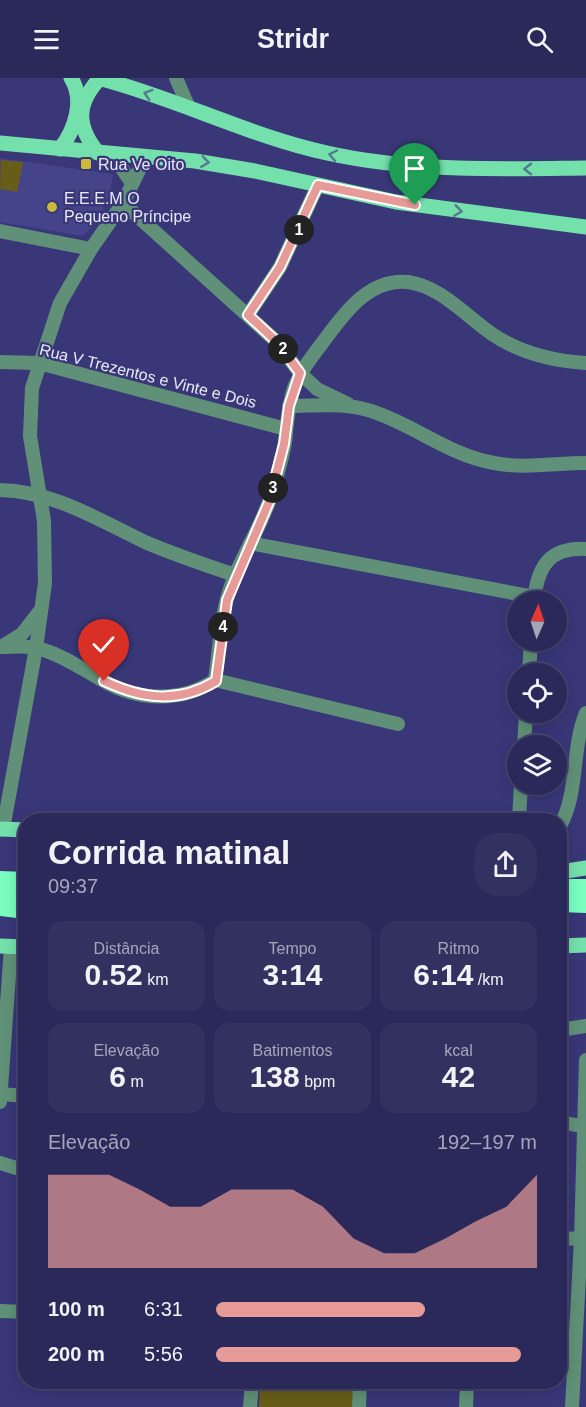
<!DOCTYPE html>
<html lang="pt">
<meta charset="utf-8">
<style>
body{margin:0;font-family:Arial,sans-serif;background:#333160;color:#f1f3f6;height:100vh;display:flex;flex-direction:column;font-size:22px;white-space:nowrap}
*{box-sizing:border-box;margin:0}
p{font-size:20px;color:#a6a6bb}
.icon{flex:none;width:33px;height:33px;fill:none;stroke:currentColor;stroke-width:2;stroke-linecap:round;stroke-linejoin:round}
.map{position:relative;flex:1;overflow:hidden}
.details{position:absolute;left:18px;top:735px;width:549px;height:576px;display:flex;flex-direction:column;background:#2b295a;border-radius:24px;box-shadow:0 3px 15px #0003,0 0 0 2px #474570}
.details>*{flex:none}
.needle{width:39px;rotate:3deg}
.buttons{position:absolute;left:507px;top:513px;display:grid;gap:12px}
.buttons a{display:grid;place-items:center;width:60px;height:60px;border-radius:50%;background:#2b295a;box-shadow:0 3px 15px #0003,0 0 0 2px #474570;font-size:30px}
.pin{position:absolute;display:grid;place-items:center;width:51px;height:51px;color:#fff;margin:-62px -26px;border-radius:50% 50% 50% 0;rotate:-45deg;box-shadow:0 0 6px #0007}
.pin .icon{rotate:45deg}
.km{position:absolute;width:30px;height:30px;margin:-15px;border-radius:50%;background:#222;color:#fff;font-size:16px;line-height:30px;text-align:center}
.round{display:grid;place-items:center;flex:none;width:63px;height:63px;border-radius:24px;background:#333160}
.head{display:flex;align-items:center;justify-content:space-between;height:102px;padding:0 30px}
h1{font-size:33px;font-weight:700;line-height:45px}
.metrics{display:grid;grid-template-columns:repeat(3,1fr);gap:9px;height:102px;padding:6px 30px}
.metrics div{display:grid;align-content:center;border-radius:15px;background:#333160;text-align:center}
.metrics b{font-size:30px;font-weight:700}
.metrics small{font-size:16px;font-weight:400}
.metrics p{font-size:16px}
.chart{height:168px;padding:12px 30px}
.chart p{display:flex;justify-content:space-between}
.chart svg{width:100%;height:108px;margin-top:6px;fill:#e69b98;opacity:.7}
ul{padding:0 30px;list-style:none;font-size:20px}
li{display:grid;grid-template-columns:96px 72px 1fr;align-items:center;height:45px}
li i{height:15px;border-radius:8px;background:#e69b98}
header{display:flex;justify-content:space-between;align-items:center;height:78px;padding:0 30px;background:#2b295a;font-size:27px;font-weight:700}
.map>svg:first-child{display:block}
</style>
<header><svg class="icon" aria-label="menu" viewBox="0 0 24 24"><path d="M4 6h16M4 12h16M4 18h16"/></svg>Stridr<svg class="icon" aria-label="search" viewBox="0 0 24 24"><circle cx="10" cy="10" r="6"/><path d="M15 15l6 6"/></svg></header>
<div class="map">
<svg width="586" height="1329" viewBox="0 0 586 1329">
<rect width="100%" height="100%" fill="#393778"/>
<path fill="#454389" d="M 0,80 L 113,96 L 110,115 L 98,142 L 83,158 L 0,144 Z"/>
<g fill="#675d18">
<path d="M 1,82 L 23,84 L 17,114 L 0,111 Z"/>
<path d="M 260,1304 L 354,1304 L 352,1329 L 259,1329 Z"/>
</g>
<g fill="none" stroke-linecap="round" stroke-linejoin="round">
<g stroke="#609178" stroke-width="14">
<path d="M 176,0 L 189,30"/>
<path d="M 111,75 L 132,105"/>
<path d="M 123,125 L 277,264 L 300,295 L 317,311 L 348,326"/>
<path d="M 0,153 L 91,171"/>
<path d="M 248,237 L 280,189 L 318,107"/>
<path d="M 0,284 L 39,285 L 286,351"/>
<path d="M 289,328 C 316,328 345,324 371,333 C 413,346 448,377 494,385 C 525,391 555,385 586,385"/>
<path d="M 0,412 C 53,413 99,442 145,464 C 175,477 205,487 235,497"/>
<path d="M 250,465 L 534,519"/>
<path d="M 534,524 C 537,489 549,469 586,471"/>
<path d="M 3,568 L 22,556 L 39,534"/>
<path d="M 0,569 C 13,569 29,567 41,571 C 64,578 82,591 102,602 C 137,623 181,625 215,602 L 398,646"/>
<path d="M 529,596 L 531,562"/>
<path d="M 215,602 C 219,576 220,547 227,521 C 236,486 258,456 270,421 C 276,402 282,383 285,364 C 287,346 288,328 294,310 C 300,293 312,279 323,264 C 343,237 368,200 408,204 C 440,208 466,238 492,256 C 520,275 552,283 586,285"/>
<path d="M 524,668 L 526,634"/>
<path d="M 519,742 L 521,706"/>
<path d="M 560,748 C 579,714 571,671 586,635"/>
<path d="M 3,751 L 36,570 L 45,505 L 44,443 L 30,358 L 32,310 L 60,225 L 91,171 L 123,125 L 146,78"/>
<path d="M 560,952 L 586,948"/>
<path d="M 0,1016 L 26,1018"/>
<path d="M 0,1024 L 11,869"/>
<path d="M 560,1044 L 586,1049"/>
<path d="M 0,1085 L 26,1093"/>
<path d="M 560,1160 L 581,1161"/>
<path d="M 0,1233 L 26,1234"/>
<path d="M 250,1329 L 252,1304"/>
<path d="M 359,1329 L 360,1304"/>
<path d="M 466,1329 L 467,1304"/>
<path d="M 572,1329 L 581,1161 L 586,982"/>
</g>
<g stroke="#74e0ac" stroke-width="15">
<path d="M 98,0 C 176,20 249,58 327,75 C 412,94 500,91 586,90"/>
<path d="M 0,65 L 195,83 L 255,93 L 396,124 L 586,149"/>
<path d="M 60,71 C 75,52 85,22 71,0"/>
<path d="M 98,75 C 76,48 76,26 100,0"/>
<path d="M 0,751 L 26,752"/>
<path d="M 560,794 L 586,790"/>
<path d="M 0,868 L 26,869"/>
<path d="M 560,868 L 586,867"/>
</g>
<g stroke="#79fec0" stroke-width="18">
<path d="M 0,802 L 26,803"/>
<path d="M 560,810 L 586,810"/>
<path d="M 0,817 L 26,819"/>
<path d="M 560,825 L 586,826"/>
<path d="M 0,829 L 26,832"/>
</g>
</g>
<defs><path id="oneway-chevron" d="M-2-3.5L2.5 0L-2 3.5" fill="none" stroke-width="1.6" stroke-linecap="round" stroke-linejoin="round" transform="scale(1.5)"/></defs>
<g stroke="#517b8d">
<use href="#oneway-chevron" transform="translate(148 16) rotate(-162)"/>
<use href="#oneway-chevron" transform="translate(333 77) rotate(-168)"/>
<use href="#oneway-chevron" transform="translate(205 84) rotate(8)"/>
<use href="#oneway-chevron" transform="translate(528 91) rotate(180)"/>
<use href="#oneway-chevron" transform="translate(458 133) rotate(8)"/>
</g>
<g fill="none" stroke-linecap="round" stroke-linejoin="round">
<g stroke="#fff" stroke-width="12">
<path id="route" d="M 104,603 C 142,621 178,626 216,603 L 227,522 L 269,424 L 284,366 L 289,328 L 300,295 L 277,264 L 248,237 L 280,189 L 318,107 L 415,127"/>
</g>
<use href="#route" stroke="#e69b98" stroke-width="8"/>
</g>
<g fill="#cbb939" stroke="#393778" stroke-width="2">
<rect x="80" y="80" width="12" height="12" rx="3"/>
<circle cx="52" cy="129" r="6"/>
</g>
<g text-anchor="middle" dominant-baseline="central" stroke-width="4.5" stroke-linejoin="round" paint-order="stroke">
<g font-size="16" fill="#e7e8f8" stroke="#393778" text-anchor="start">
<text x="98" y="86">Rua Ve Oito</text>
<text x="64" y="120">E.E.E.M O<tspan x="64" dy="18">Pequeno Príncipe</tspan></text>
</g>
<g font-size="16" fill="#e7e8f8" stroke="#393778">
<text transform="translate(148 298) rotate(14)">Rua V Trezentos e Vinte e Dois</text>
</g>
</g>
</svg>
<div class="buttons">
<a><svg class="needle" viewBox="-14 -14 28 28"><path d="M0-13l5 13h-10z" fill="#e53935"/><path d="M0 13l5-13h-10z" fill="#a6a6bb"/></svg></a>
<a><svg class="icon" aria-label="locate" viewBox="0 0 24 24"><circle cx="12" cy="12" r="6"/><path d="M12 2v4M12 18v4M2 12h4M18 12h4"/></svg></a>
<a><svg class="icon" aria-label="layers" viewBox="0 0 24 24"><path d="M12 4l9 5-9 5-9-5zM3 14l9 5 9-5"/></svg></a>
</div>
<div class="pin" style="left:415px;top:127px;background:#1e9e55"><svg class="icon" aria-label="arrive" viewBox="0 0 24 24"><path d="M6 21V4h12l-3 4 3 4H6"/></svg></div>
<div class="pin" style="left:104px;top:603px;background:#d93025"><svg class="icon" aria-label="check" viewBox="0 0 24 24"><path d="M5 12l5 5 9-10"/></svg></div>
<b class="km" style="left:299px;top:152px">1</b>
<b class="km" style="left:283px;top:271px">2</b>
<b class="km" style="left:273px;top:410px">3</b>
<b class="km" style="left:223px;top:549px">4</b>
<section class="details">
<div class="head"><div><h1>Corrida matinal</h1><p>09:37</p></div><a class="round"><svg class="icon" aria-label="share" viewBox="0 0 24 24"><path d="M12 15V3M7 8l5-5 5 5M5 13v7h14v-7"/></svg></a></div>
<div class="metrics">
<div><p>Distância</p><b>0.52<small> km</small></b></div>
<div><p>Tempo</p><b>3:14</b></div>
<div><p>Ritmo</p><b>6:14<small> /km</small></b></div>
</div>
<div class="metrics">
<div><p>Elevação</p><b>6<small> m</small></b></div>
<div><p>Batimentos</p><b>138<small> bpm</small></b></div>
<div><p>kcal</p><b>42</b></div>
</div>
<div class="chart"><p><span>Elevação</span>192–197 m</p>
<svg viewBox="0 0 160 44" preserveAspectRatio="none"><path d="M0 44V6L10 6L20 6L30 12L40 19L50 19L60 12L70 12L80 12L90 19L100 32L110 38L120 38L130 32L140 25L150 19L160 6V44z"/></svg>
</div>
<ul>
<li><b>100 m</b>6:31<i style="width:65%"></i></li>
<li><b>200 m</b>5:56<i style="width:95%"></i></li>
</ul>
</section>
</div>
